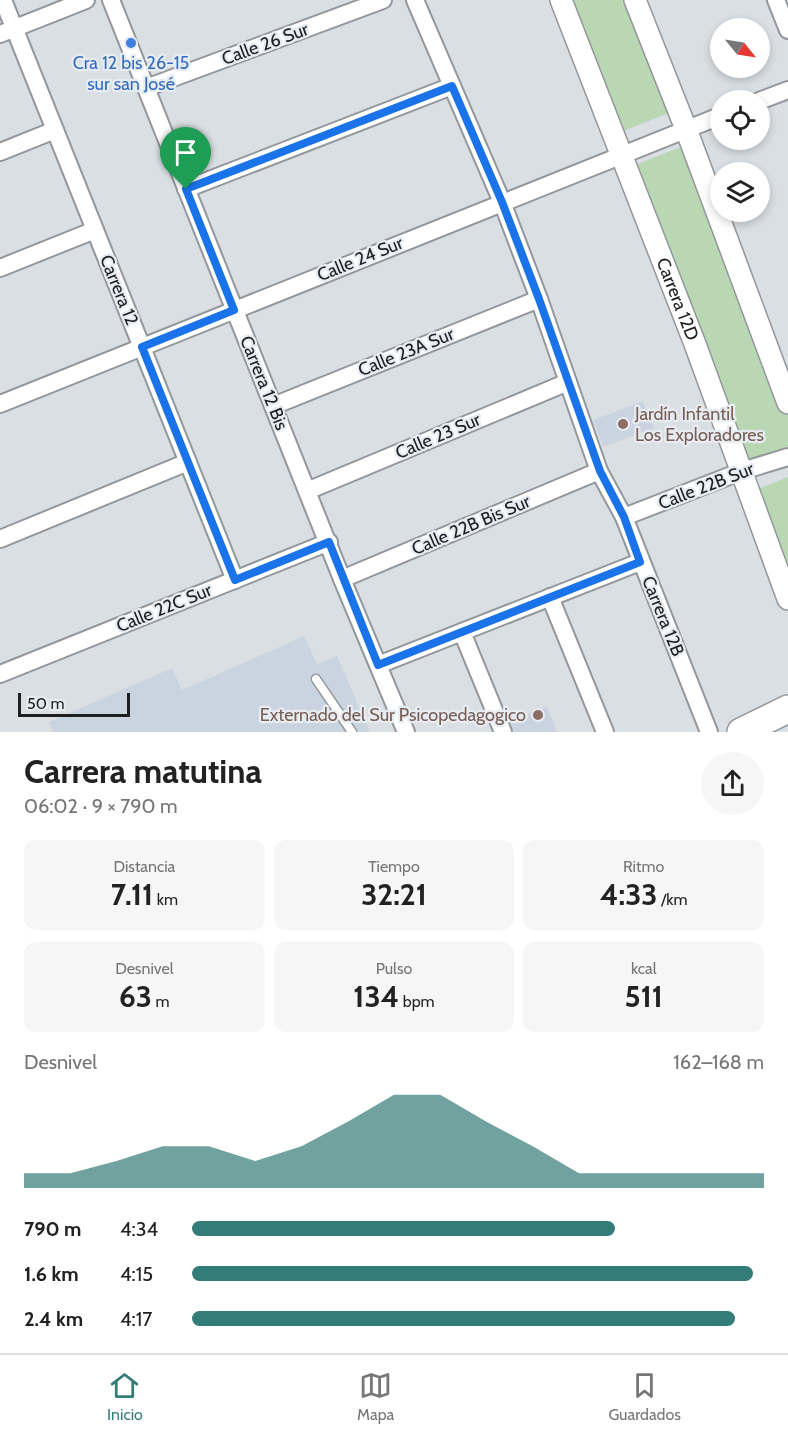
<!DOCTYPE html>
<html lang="es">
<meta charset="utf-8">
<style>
body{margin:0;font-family:Cabin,sans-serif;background:#f6f6f6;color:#222;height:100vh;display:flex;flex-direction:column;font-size:22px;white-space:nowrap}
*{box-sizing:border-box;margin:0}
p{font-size:20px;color:#767676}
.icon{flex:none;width:33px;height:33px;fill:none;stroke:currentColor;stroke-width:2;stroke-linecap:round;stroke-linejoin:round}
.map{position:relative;height:732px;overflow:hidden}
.drawer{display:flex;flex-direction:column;background:#fff;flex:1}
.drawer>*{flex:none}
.needle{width:39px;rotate:120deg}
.controls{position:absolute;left:710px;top:18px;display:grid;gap:12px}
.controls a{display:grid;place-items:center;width:60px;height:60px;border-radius:50%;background:#fff;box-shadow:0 3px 9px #0003;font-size:30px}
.scale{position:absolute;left:18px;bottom:15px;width:112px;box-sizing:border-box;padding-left:6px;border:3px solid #1d1f21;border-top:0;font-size:16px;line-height:21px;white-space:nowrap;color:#1d1f21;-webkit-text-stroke:4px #e7ecf2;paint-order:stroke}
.pin{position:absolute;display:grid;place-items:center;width:51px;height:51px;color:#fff;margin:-62px -26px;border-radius:50% 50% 50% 0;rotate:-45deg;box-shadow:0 0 6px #0007}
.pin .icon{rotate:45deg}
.round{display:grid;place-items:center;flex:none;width:63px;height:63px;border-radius:32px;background:#f6f6f6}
.overview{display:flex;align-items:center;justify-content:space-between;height:102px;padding:0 24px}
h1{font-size:33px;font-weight:800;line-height:45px}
.figures{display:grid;grid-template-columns:repeat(3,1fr);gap:9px;height:102px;padding:6px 24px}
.figures div{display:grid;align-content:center;border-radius:12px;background:#f6f6f6;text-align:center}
.figures b{font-size:30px;font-weight:800}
.figures small{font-size:16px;font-weight:400}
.figures p{font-size:16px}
.chart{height:168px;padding:12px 24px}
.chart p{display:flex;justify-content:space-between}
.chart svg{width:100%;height:108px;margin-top:6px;fill:#347c77;opacity:.7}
ul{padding:0 24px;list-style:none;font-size:20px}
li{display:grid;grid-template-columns:96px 72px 1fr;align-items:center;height:45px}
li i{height:15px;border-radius:8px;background:#347c77}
.menu{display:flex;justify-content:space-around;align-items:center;height:84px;border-top:2px solid #e0e0e0;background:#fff;font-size:16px;color:#767676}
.menu a{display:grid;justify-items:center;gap:3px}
.menu .on{color:#347c77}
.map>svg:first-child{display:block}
</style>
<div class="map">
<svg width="788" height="732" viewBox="0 0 788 732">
<rect width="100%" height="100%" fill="#dadfe4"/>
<g fill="#cad4e0">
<path d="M 643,401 L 654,428 L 603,447 L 593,420 Z"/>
<path d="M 304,636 L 317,664 L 337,656 L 370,732 L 53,732 L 49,722 L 172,668 L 182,690 Z"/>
<path d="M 547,707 L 557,732 L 506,732 L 503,724 Z"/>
</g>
<g fill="#b9d7b3">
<path d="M 567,0 L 626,0 L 669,113 L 618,133 Z"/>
<path d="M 681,147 L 788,410 L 788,449 L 745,463 L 632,166 Z"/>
<path d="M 788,477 L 788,586 L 751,492 Z"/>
</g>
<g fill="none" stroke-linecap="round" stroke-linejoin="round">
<g stroke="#93979c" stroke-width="11">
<path id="service" d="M 316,679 L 352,732"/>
</g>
<g stroke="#93979c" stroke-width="20">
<g id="minor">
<path d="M 3,0 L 235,580"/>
<path d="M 111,0 L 342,579 L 406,732"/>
<path d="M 415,0 L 502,202 L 539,299 L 599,471 L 624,517 L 709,732"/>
<path d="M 776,0 L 788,30"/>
<path d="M 0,34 L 86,0"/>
<path d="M 146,88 L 383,0"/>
<path d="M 759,101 L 788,90"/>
<path d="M 0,152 L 55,130"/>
<path d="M 186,189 L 452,86"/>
<path d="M 0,268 L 95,230"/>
<path d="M 0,404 L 720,116"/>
<path d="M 273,406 L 539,299"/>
<path d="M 307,491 L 568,382"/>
<path d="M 624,517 L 742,471 L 788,457"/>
<path d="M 0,539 L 188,462"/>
<path d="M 342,579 L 599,471"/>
<path d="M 550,597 L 605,732"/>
<path d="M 462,632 L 503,732"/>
<path d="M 378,665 L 640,562"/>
<path d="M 0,674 L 329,542"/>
</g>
</g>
<g stroke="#93979c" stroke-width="24">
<g id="tertiary">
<path id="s1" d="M 561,0 L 695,344 L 788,599"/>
<path d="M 635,0 L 686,129 L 788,403"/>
</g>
</g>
<g stroke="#93979c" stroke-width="30">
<path id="primary" d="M 741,732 L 788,709"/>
</g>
<use href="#service" stroke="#fff" stroke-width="8"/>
<use href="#minor" stroke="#fff" stroke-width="16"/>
<use href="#tertiary" stroke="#fff" stroke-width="21"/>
<use href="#primary" stroke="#fff" stroke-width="27"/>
</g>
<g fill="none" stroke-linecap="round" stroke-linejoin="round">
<g stroke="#fff" stroke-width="12">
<path id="route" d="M 452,86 L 502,202 L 539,299 L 600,471 L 624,517 L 640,562 L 378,665 L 329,542 L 235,580 L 142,347 L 234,310 L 186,189 Z"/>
</g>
<use href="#route" stroke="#1a73e8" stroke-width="8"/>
</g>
<circle fill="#3f7fe0" stroke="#e7ecf2" stroke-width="2" cx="131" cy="43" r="6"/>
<g fill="#8d6e63" stroke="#e7ecf2" stroke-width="2">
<circle cx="623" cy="424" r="6"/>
<circle cx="538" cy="715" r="6"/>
</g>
<g text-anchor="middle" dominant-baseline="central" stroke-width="4.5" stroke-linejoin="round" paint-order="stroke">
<g font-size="18" fill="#1d1f21" stroke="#e7ecf2">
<text transform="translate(265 44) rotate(-20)">Calle 26 Sur</text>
<text transform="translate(360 259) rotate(-22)">Calle 24 Sur</text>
<text transform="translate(119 290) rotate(68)">Carrera 12</text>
<text stroke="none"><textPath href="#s1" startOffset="321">Carrera 12D</textPath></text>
<text transform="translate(406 352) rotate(-22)">Calle 23A Sur</text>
<text transform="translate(264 383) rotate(68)">Carrera 12 Bis</text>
<text transform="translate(438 436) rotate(-23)">Calle 23 Sur</text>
<text transform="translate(706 486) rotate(-21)">Calle 22B Sur</text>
<text transform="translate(471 525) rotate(-23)">Calle 22B Bis Sur</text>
<text transform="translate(164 608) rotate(-22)">Calle 22C Sur</text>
<text transform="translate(663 616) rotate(68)">Carrera 12B</text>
</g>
<g font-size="18" fill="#366cbe" stroke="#e7ecf2">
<text x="131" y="63">Cra 12 bis 26-15<tspan x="131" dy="21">sur san José</tspan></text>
</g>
<g font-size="18" fill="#785e54" stroke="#e7ecf2" text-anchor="start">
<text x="635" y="414">Jardín Infantil<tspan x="635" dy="21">Los Exploradores</tspan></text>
<text x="526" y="715" text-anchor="end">Externado del Sur Psicopedagogico</text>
</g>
</g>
</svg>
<div class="controls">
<a><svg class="needle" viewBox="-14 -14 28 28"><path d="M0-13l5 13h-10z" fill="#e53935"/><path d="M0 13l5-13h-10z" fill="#767676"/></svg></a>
<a><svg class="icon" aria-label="locate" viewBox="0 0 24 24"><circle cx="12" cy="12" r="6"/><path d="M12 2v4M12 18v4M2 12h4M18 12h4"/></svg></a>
<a><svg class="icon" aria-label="layers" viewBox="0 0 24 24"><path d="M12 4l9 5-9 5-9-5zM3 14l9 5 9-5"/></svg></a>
</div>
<div class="scale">50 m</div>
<div class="pin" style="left:186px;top:189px;background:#1e9e55"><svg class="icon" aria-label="arrive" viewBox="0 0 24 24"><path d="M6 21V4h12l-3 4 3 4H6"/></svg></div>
</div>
<section class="drawer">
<div class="overview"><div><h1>Carrera matutina</h1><p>06:02 · 9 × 790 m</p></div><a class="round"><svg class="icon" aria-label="share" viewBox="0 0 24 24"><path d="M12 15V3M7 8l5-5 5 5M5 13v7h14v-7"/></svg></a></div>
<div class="figures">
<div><p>Distancia</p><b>7.11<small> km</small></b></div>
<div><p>Tiempo</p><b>32:21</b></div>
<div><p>Ritmo</p><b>4:33<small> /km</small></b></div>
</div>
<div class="figures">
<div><p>Desnivel</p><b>63<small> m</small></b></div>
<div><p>Pulso</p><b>134<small> bpm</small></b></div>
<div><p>kcal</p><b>511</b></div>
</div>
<div class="chart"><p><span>Desnivel</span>162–168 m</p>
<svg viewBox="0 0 160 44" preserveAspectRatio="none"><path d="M0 44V38L10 38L20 33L30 27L40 27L50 33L60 27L70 17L80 6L90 6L100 17L110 27L120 38L130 38L140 38L150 38L160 38V44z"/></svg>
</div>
<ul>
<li><b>790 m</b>4:34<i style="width:74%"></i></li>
<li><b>1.6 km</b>4:15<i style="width:98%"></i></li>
<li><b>2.4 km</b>4:17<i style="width:95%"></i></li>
</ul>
</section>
<nav class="menu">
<a class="on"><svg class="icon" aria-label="home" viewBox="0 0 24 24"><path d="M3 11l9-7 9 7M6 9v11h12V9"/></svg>Inicio</a>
<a><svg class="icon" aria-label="map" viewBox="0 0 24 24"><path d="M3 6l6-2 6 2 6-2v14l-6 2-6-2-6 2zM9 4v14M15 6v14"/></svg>Mapa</a>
<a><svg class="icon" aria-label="saved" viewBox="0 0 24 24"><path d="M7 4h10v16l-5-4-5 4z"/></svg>Guardados</a>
</nav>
